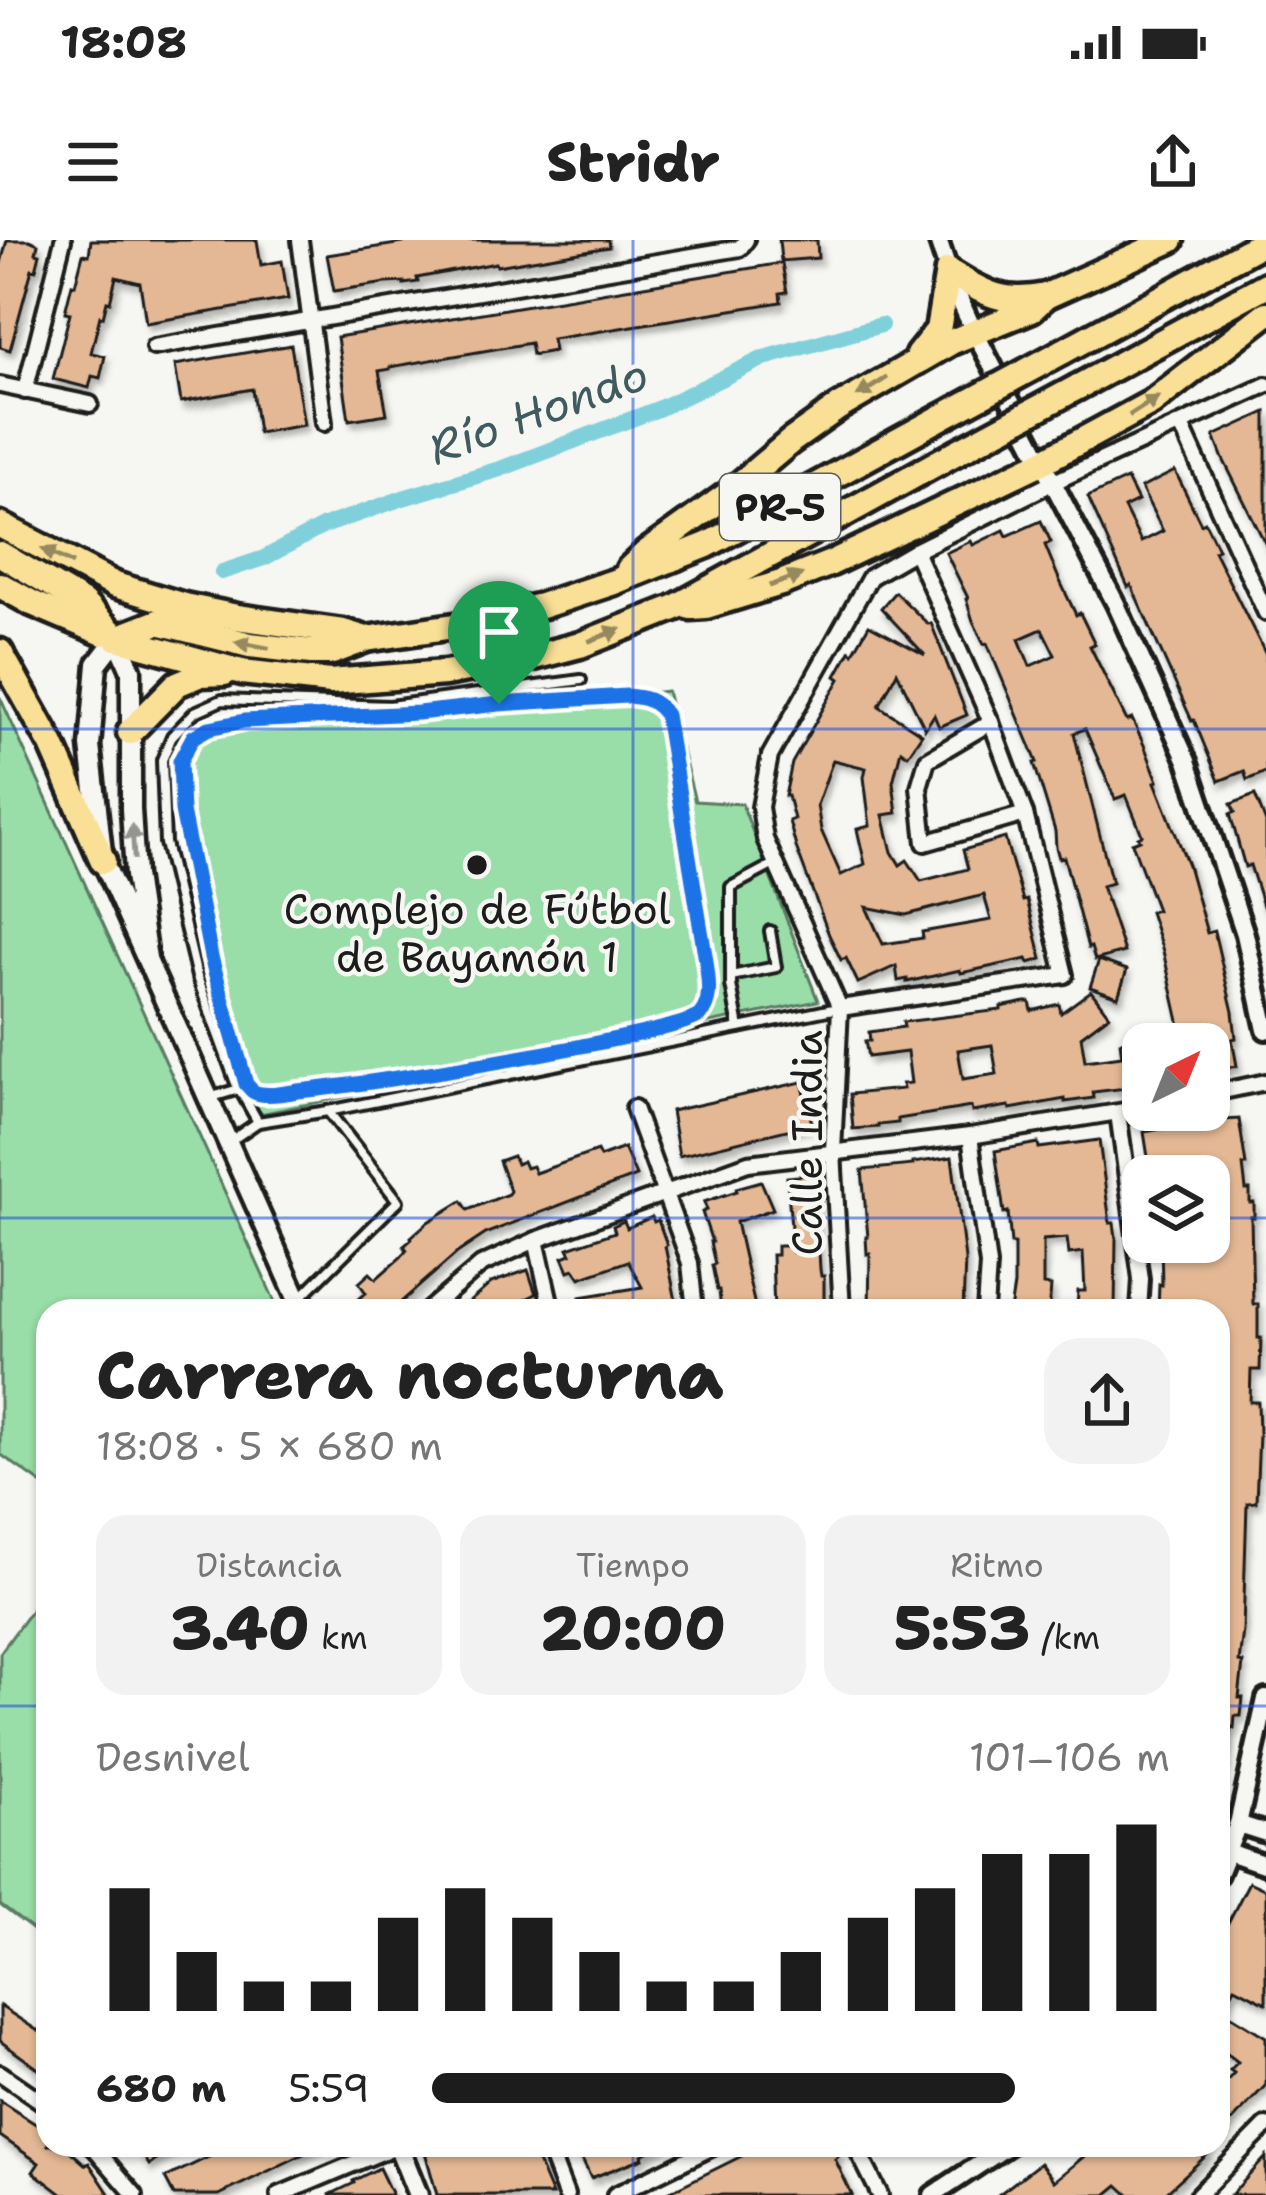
<!DOCTYPE html>
<html lang="es">
<meta charset="utf-8">
<style>
body{margin:0;font-family:"Shantell Sans",sans-serif;background:#f2f2f2;color:#222;height:100vh;display:flex;flex-direction:column;font-size:45px;white-space:nowrap}
*{box-sizing:border-box;margin:0}
p{font-size:39px;color:#767676}
.icon{flex:none;width:66px;height:66px;fill:none;stroke:currentColor;stroke-width:2;stroke-linecap:round;stroke-linejoin:round}
.map{position:relative;flex:1;overflow:hidden}
.panel{position:absolute;left:36px;top:1059px;width:1194px;height:858px;display:flex;flex-direction:column;background:#fff;border-radius:36px;box-shadow:0 3px 9px #0004}
.panel>*{flex:none}
.needle{width:78px;rotate:43deg}
.controls{position:absolute;left:1122px;top:783px;display:grid;gap:24px}
.controls a{display:grid;place-items:center;width:108px;height:108px;border-radius:24px;background:#fff;box-shadow:0 3px 9px #0004;font-size:60px}
.pin{position:absolute;display:grid;place-items:center;width:102px;height:102px;color:#fff;margin:-123px -51px;border-radius:50% 50% 50% 0;rotate:-45deg;box-shadow:0 0 12px #0007}
.pin .icon{rotate:45deg}
.round{display:grid;place-items:center;flex:none;width:126px;height:126px;border-radius:36px;background:#f2f2f2}
.headline{display:flex;align-items:center;justify-content:space-between;height:204px;padding:0 60px}
h1{font-size:66px;font-weight:800;line-height:90px}
.stats{display:grid;grid-template-columns:repeat(3,1fr);gap:18px;height:204px;padding:12px 60px}
.stats div{display:grid;align-content:center;border-radius:30px;background:#f2f2f2;text-align:center}
.stats b{font-size:60px;font-weight:800}
.stats small{font-size:33px;font-weight:400}
.stats p{font-size:33px}
.chart{height:336px;padding:24px 60px}
.chart p{display:flex;justify-content:space-between}
.chart svg{width:100%;height:216px;margin-top:12px;stroke:#1c1c1c;stroke-width:6}
ul{padding:0 60px;list-style:none;font-size:39px}
li{display:grid;grid-template-columns:192px 144px 1fr;align-items:center;height:90px}
li i{height:30px;border-radius:15px;background:#1c1c1c}
.status{display:flex;justify-content:space-between;align-items:center;height:84px;padding:0 60px;background:#fff;direction:ltr}
.status svg{height:33px;fill:currentColor}
header{display:flex;justify-content:space-between;align-items:center;height:156px;padding:0 60px;background:#fff;font-size:54px;font-weight:800}
.map>svg:first-child{display:block}
</style>
<div class="status"><b>18:08</b><svg viewBox="0 0 49 12"><path d="M0 12V9h3v3zM5 12V6h3v6zM10 12V3h3v9zM15 12V0h3v12zM26 1h20v11H26zM47 4h2v5h-2z"/></svg></div>
<header><svg class="icon" aria-label="menu" viewBox="0 0 24 24"><path d="M4 6h16M4 12h16M4 18h16"/></svg>Stridr<svg class="icon" aria-label="share" viewBox="0 0 24 24"><path d="M12 15V3M7 8l5-5 5 5M5 13v7h14v-7"/></svg></header>
<div class="map">
<svg width="1266" height="1955" viewBox="0 0 1266 1955">
<defs>
<filter id="shadow"><feDropShadow dx="3.5" dy="6" stdDeviation="3" flood-color="#0004"/></filter>
</defs>
<rect width="100%" height="100%" fill="#f6f6f2"/>
<filter id="ink" filterUnits="userSpaceOnUse"><feTurbulence type="fractalNoise" baseFrequency=".00833" numOctaves="2"/><feDisplacementMap in="SourceGraphic" scale="24" xChannelSelector="R" yChannelSelector="G"/><feConvolveMatrix kernelMatrix="1 2 1 2 8 2 1 2 1" color-interpolation-filters="sRGB"/></filter>
<g filter="url(#ink)">
<g fill="#99dda8" stroke="#5a7c62" stroke-width="3">
<path d="M 667,451 L 695,561 L 742,564 L 818,761 L 255,875 L 197,686 L 177,529 L 204,487 L 554,465 Z"/>
<path d="M 0,457 L 279,1071 L 48,1071 L 48,1248 L 0,1214 Z"/>
<path d="M 48,1347 L 48,1701 L 0,1665 L 0,1413 Z"/>
</g>
<g fill="none" stroke-linecap="round" stroke-linejoin="round">
<path stroke="#80d0db" stroke-width="16" d="M 222,332 L 264,318 L 324,286 L 403,258 L 500,229 L 658,169 L 764,118 L 881,85"/>
</g>
<g fill="#e4b894" stroke="#1c1c1c" stroke-width="3" fill-rule="evenodd" filter="url(#shadow)">
<path d="M 7,0 L 29,0 L 38,4 L 36,13 L 40,14 L 36,30 L 32,29 L 10,110 L 0,107 L 0,27 Z"/>
<path d="M 91,0 L 257,0 L 261,25 L 282,21 L 288,59 L 146,83 L 140,43 L 116,37 L 110,62 L 107,61 L 103,77 L 100,76 L 91,113 L 105,116 L 100,138 L 92,136 L 89,148 L 53,139 L 70,73 L 65,72 L 72,44 L 75,45 L 83,14 L 89,15 Z"/>
<path d="M 403,0 L 608,0 L 609,7 L 497,26 L 496,23 L 417,38 L 418,42 L 404,44 L 404,42 L 386,43 L 334,51 L 327,15 L 403,3 Z"/>
<path d="M 779,0 L 817,0 L 818,18 L 781,21 Z"/>
<path d="M 782,23 L 787,52 L 780,53 L 781,62 L 552,99 L 554,111 L 532,115 L 530,103 L 390,127 L 390,129 L 379,131 L 387,174 L 349,180 L 337,97 Z"/>
<path d="M 291,105 L 304,185 L 258,193 L 252,149 L 181,162 L 175,125 Z"/>
<path d="M 1266,172 L 1266,305 L 1223,219 L 1214,196 Z"/>
<path d="M 1175,231 L 1201,284 L 1205,282 L 1218,309 L 1214,311 L 1266,415 L 1266,532 L 1247,540 L 1244,531 L 1219,541 L 1194,480 L 1192,481 L 1131,345 L 1128,347 L 1088,257 L 1127,239 L 1138,261 L 1124,268 L 1141,302 L 1163,291 L 1141,248 Z"/>
<path d="M 1041,281 L 1051,302 L 1045,305 L 1059,339 L 1076,375 L 1080,373 L 1095,404 L 1090,406 L 1127,481 L 1132,479 L 1144,505 L 1158,541 L 1155,542 L 1188,625 L 1207,693 L 1214,691 L 1233,772 L 1236,798 L 1232,799 L 1237,826 L 1209,831 L 1209,804 L 1143,804 L 1143,846 L 1093,852 L 1094,858 L 1065,862 L 1065,859 L 1010,869 L 1009,866 L 972,872 L 971,867 L 898,879 L 898,883 L 878,885 L 878,887 L 853,889 L 850,854 L 903,849 L 902,844 L 911,843 L 907,812 L 868,817 L 865,801 L 870,801 L 869,792 L 904,787 L 903,782 L 1001,770 L 1001,767 L 1025,762 L 1030,762 L 1032,771 L 1059,764 L 1061,773 L 1091,751 L 1109,775 L 1081,796 L 1085,821 L 1122,816 L 1120,802 L 1181,790 L 1163,711 L 1150,672 L 1157,670 L 1132,603 L 1140,600 L 1138,597 L 1142,595 L 1126,555 L 1115,559 L 1085,489 L 1074,493 L 1112,643 L 1102,646 L 1124,712 L 1095,720 L 1091,707 L 1088,708 L 1064,617 L 1059,618 L 1056,607 L 1055,591 L 1034,523 L 1037,522 L 987,403 L 984,404 L 973,381 L 966,359 L 968,358 L 946,313 L 971,301 L 973,305 L 1004,290 L 1007,296 ZM 1042,389 L 1055,415 L 1030,426 L 1019,399 ZM 992,805 L 997,834 L 963,839 L 958,810 Z"/>
<path d="M 895,352 L 928,384 L 931,383 L 967,475 L 939,487 L 934,475 L 925,489 L 897,432 L 879,466 L 922,494 L 908,515 L 901,510 L 893,542 L 897,573 L 883,575 L 892,612 L 900,625 L 907,620 L 921,641 L 968,629 L 963,610 L 1005,598 L 1023,661 L 1027,660 L 1042,719 L 1029,723 L 1027,719 L 961,733 L 960,730 L 907,742 L 907,739 L 898,741 L 896,726 L 858,743 L 846,718 L 841,720 L 829,695 L 796,607 L 789,581 L 794,579 L 788,556 L 785,556 L 792,523 L 840,439 L 836,436 L 850,411 L 853,413 L 869,385 L 925,415 L 881,368 ZM 833,520 L 866,528 L 864,537 L 870,586 L 857,589 L 865,624 L 841,635 L 821,590 L 817,565 ZM 984,655 L 991,680 L 922,692 L 923,698 L 883,704 L 866,667 L 906,675 Z"/>
<path d="M 1255,555 L 1266,583 L 1266,665 L 1263,666 L 1250,625 L 1245,627 L 1230,574 L 1235,572 L 1231,564 Z"/>
<path d="M 1099,720 L 1127,730 L 1118,757 L 1090,747 Z"/>
<path d="M 802,842 L 812,884 L 679,916 L 671,871 Z"/>
<path d="M 1239,879 L 1246,925 L 1243,925 L 1246,950 L 1250,950 L 1250,963 L 1254,963 L 1254,977 L 1251,977 L 1253,1064 L 1258,1064 L 1258,1098 L 1261,1098 L 1260,1130 L 1251,1130 L 1250,1162 L 1258,1162 L 1259,1194 L 1256,1262 L 1247,1263 L 1243,1391 L 1239,1422 L 1243,1423 L 1239,1458 L 1243,1458 L 1241,1476 L 1235,1476 L 1234,1488 L 1231,1487 L 1224,1525 L 1218,1524 L 1218,1071 L 1158,1071 L 1159,1044 L 1162,1045 L 1161,1002 L 1209,1002 L 1209,936 L 1151,936 L 1144,892 L 1206,881 Z"/>
<path d="M 1099,900 L 1110,983 L 1114,983 L 1116,997 L 1115,1071 L 1077,1070 L 1078,1051 L 1085,1051 L 1083,1012 L 1069,1014 L 1067,998 L 1043,1000 L 1043,1045 L 1051,1046 L 1049,1071 L 1010,1071 L 1014,1045 L 1014,1004 L 1011,1004 L 1008,972 L 1004,973 L 995,911 L 1038,903 L 1039,908 Z"/>
<path d="M 624,908 L 636,936 L 487,993 L 457,1013 L 391,1071 L 345,1071 L 366,1053 L 359,1043 L 370,1033 L 376,1039 L 401,1017 L 407,1010 L 404,1006 L 412,999 L 411,997 L 428,982 L 462,961 L 468,970 L 508,954 L 510,951 L 499,921 L 513,916 L 516,924 L 523,921 L 526,928 L 532,926 L 535,933 L 597,911 L 600,917 Z"/>
<path d="M 952,917 L 965,1019 L 963,1071 L 869,1071 L 870,1013 L 867,1014 L 866,997 L 868,997 L 862,930 L 913,925 L 913,923 Z"/>
<path d="M 819,934 L 821,960 L 816,960 L 820,1029 L 821,1036 L 824,1036 L 824,1071 L 774,1071 L 772,1015 L 777,1015 L 777,1006 L 789,1006 L 793,1013 L 787,937 Z"/>
<path d="M 761,941 L 773,969 L 736,982 L 756,1071 L 721,1071 L 719,1050 L 717,1050 L 712,1025 L 715,1024 L 710,1002 L 712,1002 L 702,972 L 707,970 L 704,962 L 737,951 L 736,948 Z"/>
<path d="M 652,977 L 654,982 L 658,980 L 667,1005 L 665,1006 L 678,1071 L 582,1071 L 580,1057 L 642,1047 L 628,1021 L 580,1038 L 574,1029 L 569,1031 L 563,1017 L 571,1014 L 568,1008 L 615,992 L 613,986 L 624,981 L 627,988 Z"/>
<path d="M 528,1030 L 536,1054 L 518,1063 L 520,1071 L 459,1071 L 491,1043 Z"/>
<path d="M 1249,1642 L 1266,1650 L 1266,1763 L 1235,1747 L 1222,1770 L 1266,1797 L 1266,1845 L 1218,1896 L 1218,1850 L 1234,1833 L 1230,1830 L 1238,1822 L 1218,1807 L 1218,1702 Z"/>
<path d="M 0,1766 L 38,1791 L 48,1776 L 48,1836 L 0,1801 Z"/>
<path d="M 0,1861 L 48,1892 L 48,1905 L 63,1905 L 86,1925 L 89,1923 L 110,1955 L 63,1955 L 33,1932 L 39,1923 L 0,1896 Z"/>
<path d="M 137,1905 L 180,1905 L 149,1925 Z"/>
<path d="M 214,1905 L 322,1905 L 219,1955 L 174,1955 L 165,1938 L 217,1913 Z"/>
<path d="M 423,1905 L 527,1905 L 532,1919 L 536,1917 L 552,1955 L 437,1955 Z"/>
<path d="M 575,1905 L 662,1905 L 642,1915 L 643,1918 L 591,1938 Z"/>
<path d="M 764,1905 L 832,1905 L 838,1917 L 835,1919 L 852,1955 L 663,1955 Z"/>
<path d="M 1081,1905 L 1200,1905 L 1209,1913 L 1163,1955 L 1129,1955 L 1118,1945 L 1106,1955 L 998,1955 L 1040,1923 L 1054,1941 L 1088,1913 Z"/>
<path d="M 1266,1917 L 1266,1955 L 1231,1955 Z"/>
<path d="M 379,1928 L 392,1955 L 329,1955 L 354,1943 L 353,1941 Z"/>
</g>
<g fill="none" stroke-linecap="round" stroke-linejoin="round">
<g stroke="#1c1c1c" stroke-width="16">
<g id="service">
<path d="M 731,736 L 776,727 L 770,691"/>
<path d="M 739,788 L 731,745 L 731,647 L 774,624"/>
<path d="M 212,857 L 239,849"/>
<path d="M 258,882 L 236,843 L 197,737 L 165,603 L 162,520 L 172,496 L 195,472 L 222,460 L 390,466 L 581,440"/>
<path d="M 229,902 L 258,882 L 328,871 L 838,768"/>
<path d="M 301,1057 L 398,961 L 328,871"/>
</g>
</g>
<g stroke="#1c1c1c" stroke-width="22">
<g id="minor">
<path d="M 300,0 L 324,183"/>
<path d="M 154,107 L 740,8 L 746,0"/>
<path d="M 0,145 L 90,164"/>
<path d="M 25,151 L 63,0"/>
<path d="M 1181,185 L 1266,373"/>
<path d="M 991,482 L 927,520 L 919,547 L 925,603 L 1025,574"/>
<path d="M 840,768 L 1065,735 L 1025,574 L 991,482 L 915,311"/>
<path d="M 1209,854 L 1266,842"/>
<path d="M 634,868 L 690,1023 L 695,1071"/>
<path d="M 1118,873 L 1141,1039 L 1139,1071"/>
<path d="M 970,896 L 988,1025 L 985,1071"/>
<path d="M 536,1000 L 552,1071"/>
<path d="M 427,1071 L 481,1025 L 536,1000 L 748,923 L 970,896 L 1143,868"/>
<path d="M 842,1071 L 833,911 L 840,768 L 765,599 L 760,567 L 770,516 L 870,337 L 915,311 L 1054,242 L 1266,145"/>
<path d="M 0,1833 L 48,1866"/>
<path d="M 92,1905 L 135,1955"/>
<path d="M 547,1905 L 566,1955"/>
<path d="M 855,1905 L 880,1955"/>
<path d="M 279,1955 L 398,1905"/>
<path d="M 615,1955 L 717,1905"/>
<path d="M 1198,1955 L 1266,1886"/>
</g>
</g>
<g stroke="#1c1c1c" stroke-width="26">
<g id="tertiary">
<path d="M 938,0 L 953,45 L 972,87 L 1116,364 L 1187,521 L 1245,694 L 1266,790"/>
<path d="M 1238,1584 L 1266,1593"/>
<path d="M 1228,1612 L 1266,1625"/>
<path d="M 1218,1634 L 1238,1584 L 1266,1459"/>
<path d="M 933,1955 L 1009,1905"/>
</g>
</g>
<g stroke="#1c1c1c" stroke-width="27">
<g id="secondary">
<path d="M 147,719 L 135,635 L 131,569 L 131,430 L 117,398 L 97,424 L 90,506 L 103,621 L 298,1060 L 306,1071"/>
<path d="M 398,1905 L 418,1955"/>
</g>
</g>
<g stroke="#1c1c1c" stroke-width="33">
<g id="trunk">
<path d="M 0,285 L 115,345"/>
<path d="M 0,314 L 83,363 L 117,398"/>
<path d="M 0,345 L 32,363 L 103,393"/>
<path d="M 0,412 L 52,505 L 103,621"/>
</g>
</g>
<g stroke="#1c1c1c" stroke-width="33">
<g id="motorway">
<path d="M 1062,112 L 1266,1"/>
<path d="M 918,115 L 938,90 L 948,31 C 984,53 1002,65 1046,56 L 1171,0"/>
<path d="M 1078,147 L 1266,45"/>
<path d="M 629,329 L 646,313 L 727,255 L 791,201 L 839,167 L 951,102 L 1032,69 L 1046,56"/>
<path d="M 115,345 L 184,366 L 237,377 L 343,392 L 366,399 L 461,385 L 541,366 L 614,342 L 707,305 L 940,178"/>
<path d="M 690,367 L 706,366 L 781,343 L 831,323 L 1042,222 L 1151,163 L 1266,74"/>
<path d="M 117,398 L 242,432 L 330,442 L 445,433 L 534,417 L 580,405 L 674,368 L 957,212"/>
<path d="M 117,398 L 158,382 L 250,405 L 311,412 L 332,412 L 366,399"/>
<path d="M 130,492 L 177,444 L 201,434 L 225,433"/>
</g>
</g>
<path stroke="#1c1c1c" stroke-width="3" stroke-dasharray="12 9" stroke-linecap="butt" d="M 611,456 C 633,456 653,455 666,475 L 706,721 L 709,748 L 700,774 C 666,794 608,799 567,807 C 465,826 362,850 258,854 L 246,844 L 211,717 L 182,571 L 180,521 L 193,497 L 209,487 L 245,481 L 418,474 Z"/>
<use href="#service" stroke="#f6f6f2" stroke-width="8"/>
<use href="#minor" stroke="#f6f6f2" stroke-width="14"/>
<use href="#tertiary" stroke="#f6f6f2" stroke-width="16"/>
<use href="#secondary" stroke="#f6f6f2" stroke-width="18"/>
<use href="#trunk" stroke="#f9e096" stroke-width="24"/>
<use href="#motorway" stroke="#f9e096" stroke-width="24"/>
<g stroke="#1c1c1c" stroke-width="33" stroke-linecap="butt">
<g id="motorway-bridge">
<path d="M 940,178 L 1062,112"/>
<path d="M 957,212 L 1078,147"/>
</g>
</g>
<use href="#motorway-bridge" stroke="#f9e096" stroke-width="24"/>
</g>
<defs><path id="oneway-solid" d="M-6-.8H1V-3.2L6.5 0L1 3.2V.8H-6Z" transform="scale(3)"/></defs>
<g fill="#96885f">
<use href="#oneway-solid" transform="translate(872 147) rotate(148)"/>
<use href="#oneway-solid" transform="translate(1144 166) rotate(-33)"/>
<use href="#oneway-solid" transform="translate(57 316) rotate(-153)"/>
<use href="#oneway-solid" transform="translate(786 340) rotate(-20)"/>
<use href="#oneway-solid" transform="translate(605 395) rotate(-21)"/>
<use href="#oneway-solid" transform="translate(252 405) rotate(-169)"/>
</g>
<use fill="#949492" href="#oneway-solid" transform="translate(133 602) rotate(-94)"/>
</g>
<g fill="none" stroke-linecap="round" stroke-linejoin="round" filter="url(#ink)">
<g stroke="#fff" stroke-width="24">
<path id="route" d="M 626,456 C 644,457 656,460 666,475 L 706,721 C 708,738 713,761 700,775 C 683,791 473,826 436,832 C 390,839 344,847 298,851 C 287,853 272,856 261,854 C 252,853 252,850 246,844 L 211,717 L 182,571 L 180,521 L 193,497 L 209,488 L 244,481 L 418,473 L 499,464 Z"/>
</g>
<use href="#route" stroke="#1a73e8" stroke-width="15"/>
</g>
<path fill="none" stroke="#1d4ed8" stroke-width="3" stroke-opacity="0.55" d="M 633,0 L 633,1071M 0,489 L 1266,489M 0,978 L 1143,978M 1209,978 L 1266,978M 0,1466 L 48,1466M 1218,1466 L 1266,1466M 633,1905 L 633,1955"/>
<circle fill="#1c1c1c" stroke="#f6f6f2" stroke-width="4.5" cx="477" cy="625" r="12"/>
<g text-anchor="middle" dominant-baseline="central" stroke-width="9" stroke-linejoin="round" paint-order="stroke">
<rect fill="#f6f6f2" stroke="#5d5d5c" stroke-width="3" x="720" y="234" width="120" height="66" rx="9"/>
<g font-size="39" font-weight="bold" fill="#1c1c1c">
<text x="780" y="267">PR-5</text>
</g>
<g font-size="42" fill="#1c1c1c" stroke="#f6f6f2">
<text x="477" y="669">Complejo de Fútbol<tspan x="477" dy="48">de Bayamón 1</tspan></text>
</g>
<g font-size="42" fill="#1c1c1c" stroke="#f6f6f2">
<text transform="translate(807 903) rotate(-90)">Calle India</text>
</g>
<g font-size="45" font-style="italic" fill="#3f5b5f" stroke="#f6f6f2">
<text transform="translate(538 171) rotate(-20)">Río Hondo</text>
</g>
</g>
</svg>
<div class="controls">
<a><svg class="needle" viewBox="-14 -14 28 28"><path d="M0-13l5 13h-10z" fill="#e53935"/><path d="M0 13l5-13h-10z" fill="#767676"/></svg></a>
<a><svg class="icon" aria-label="layers" viewBox="0 0 24 24"><path d="M12 4l9 5-9 5-9-5zM3 14l9 5 9-5"/></svg></a>
</div>
<div class="pin" style="left:499px;top:464px;background:#1e9e55"><svg class="icon" aria-label="arrive" viewBox="0 0 24 24"><path d="M6 21V4h12l-3 4 3 4H6"/></svg></div>
<section class="panel">
<div class="headline"><div><h1>Carrera nocturna</h1><p>18:08 · 5 × 680 m</p></div><a class="round"><svg class="icon" aria-label="share" viewBox="0 0 24 24"><path d="M12 15V3M7 8l5-5 5 5M5 13v7h14v-7"/></svg></a></div>
<div class="stats">
<div><p>Distancia</p><b>3.40<small> km</small></b></div>
<div><p>Tiempo</p><b>20:00</b></div>
<div><p>Ritmo</p><b>5:53<small> /km</small></b></div>
</div>
<div class="chart"><p><span>Desnivel</span>101–106 m</p>
<svg viewBox="0 0 160 44" preserveAspectRatio="none"><path d="M5 44V19M15 44V32M25 44V38M35 44V38M45 44V25M55 44V19M65 44V25M75 44V32M85 44V38M95 44V38M105 44V32M115 44V25M125 44V19M135 44V12M145 44V12M155 44V6"/></svg>
</div>
<ul>
<li><b>680 m</b>5:59<i style="width:79%"></i></li>
</ul>
</section>
</div>
